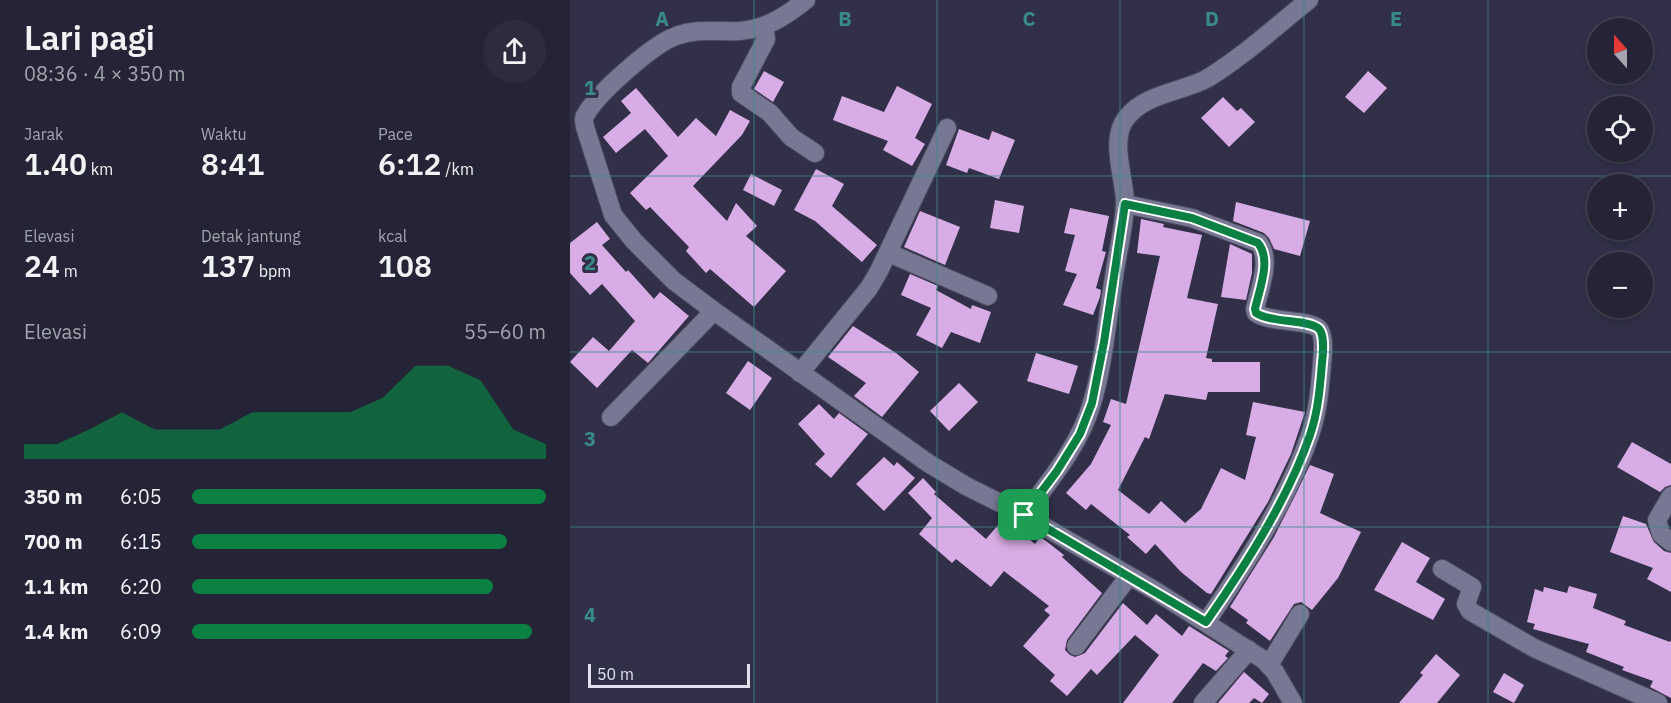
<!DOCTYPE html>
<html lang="id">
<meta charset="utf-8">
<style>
body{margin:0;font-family:"IBM Plex Sans",sans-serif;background:#2d2c3e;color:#f1f3f6;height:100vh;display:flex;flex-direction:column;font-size:22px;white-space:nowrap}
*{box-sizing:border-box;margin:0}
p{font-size:20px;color:#a3a4ad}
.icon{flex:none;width:33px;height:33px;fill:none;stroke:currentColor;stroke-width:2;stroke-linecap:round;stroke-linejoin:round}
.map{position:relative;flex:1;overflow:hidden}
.details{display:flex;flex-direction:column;background:#252436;width:570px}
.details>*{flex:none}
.needle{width:39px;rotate:339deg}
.fabs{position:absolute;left:1017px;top:18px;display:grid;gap:12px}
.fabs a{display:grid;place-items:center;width:66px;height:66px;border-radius:50%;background:#252436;box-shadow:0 3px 9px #0003,0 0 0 2px #424151;font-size:30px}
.scale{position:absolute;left:18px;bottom:15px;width:162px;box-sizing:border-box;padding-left:6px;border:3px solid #e0e0ef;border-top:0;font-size:16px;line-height:21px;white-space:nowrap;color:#e0e0ef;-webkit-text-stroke:4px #313048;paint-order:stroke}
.pin{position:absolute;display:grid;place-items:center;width:51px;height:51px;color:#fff;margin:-26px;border-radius:12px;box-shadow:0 3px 9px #0006}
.round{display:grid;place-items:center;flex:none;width:63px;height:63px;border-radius:32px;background:#2d2c3e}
.summary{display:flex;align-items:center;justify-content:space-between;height:102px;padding:0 24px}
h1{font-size:33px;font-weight:600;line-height:45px}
.figures{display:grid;grid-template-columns:repeat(3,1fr);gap:9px;height:102px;padding:6px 24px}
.figures div{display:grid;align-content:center}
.figures b{font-size:30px;font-weight:600}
.figures small{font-size:16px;font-weight:400}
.figures p{font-size:16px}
.chart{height:168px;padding:12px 24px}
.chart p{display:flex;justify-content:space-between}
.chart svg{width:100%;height:108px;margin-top:6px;fill:#0b8043;opacity:.7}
ul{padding:0 24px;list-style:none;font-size:20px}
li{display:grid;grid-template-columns:96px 72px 1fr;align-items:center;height:45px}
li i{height:15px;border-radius:8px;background:#0b8043}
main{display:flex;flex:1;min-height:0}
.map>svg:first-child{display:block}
</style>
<main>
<section class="details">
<div class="summary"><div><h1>Lari pagi</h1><p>08:36 · 4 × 350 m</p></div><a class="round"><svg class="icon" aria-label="share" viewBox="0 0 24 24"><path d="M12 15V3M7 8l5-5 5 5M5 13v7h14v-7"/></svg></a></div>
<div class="figures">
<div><p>Jarak</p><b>1.40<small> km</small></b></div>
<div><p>Waktu</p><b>8:41</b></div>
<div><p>Pace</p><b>6:12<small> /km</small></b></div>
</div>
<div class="figures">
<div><p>Elevasi</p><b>24<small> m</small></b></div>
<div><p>Detak jantung</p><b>137<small> bpm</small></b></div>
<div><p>kcal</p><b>108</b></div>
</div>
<div class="chart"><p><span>Elevasi</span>55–60 m</p>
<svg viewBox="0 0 160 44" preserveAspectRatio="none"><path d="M0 44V38L10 38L20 32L30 25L40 32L50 32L60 32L70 25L80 25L90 25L100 25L110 19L120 6L130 6L140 12L150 32L160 38V44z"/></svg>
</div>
<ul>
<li><b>350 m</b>6:05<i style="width:100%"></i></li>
<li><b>700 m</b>6:15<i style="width:89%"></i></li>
<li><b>1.1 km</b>6:20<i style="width:85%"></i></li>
<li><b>1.4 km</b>6:09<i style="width:96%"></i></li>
</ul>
</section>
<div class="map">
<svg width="1101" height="703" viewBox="0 0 1101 703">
<rect width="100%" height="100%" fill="#313048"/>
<g fill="#d8ade5">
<path d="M 194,71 L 214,82 L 203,102 L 184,89 Z"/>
<path d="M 798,71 L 817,88 L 794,113 L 775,97 Z"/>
<path d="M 327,86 L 362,104 L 345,138 L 355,144 L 342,166 L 313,150 L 318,141 L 263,120 L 272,96 L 314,112 Z"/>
<path d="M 66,88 L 108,137 L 126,118 L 146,136 L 160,110 L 180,121 L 172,135 L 123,186 L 157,221 L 166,203 L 187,226 L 176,236 L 216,271 L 184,307 L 140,269 L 136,273 L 116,251 L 119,247 L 80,207 L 76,210 L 60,193 L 98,156 L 75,129 L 46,153 L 33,137 L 61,113 L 51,101 Z"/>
<path d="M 653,97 L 667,111 L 671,108 L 685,122 L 659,147 L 631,118 Z"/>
<path d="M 389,129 L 419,140 L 422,131 L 445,140 L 429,179 L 399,168 L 397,173 L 376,165 Z"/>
<path d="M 246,169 L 274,184 L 262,206 L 307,245 L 292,262 L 245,221 L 224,210 Z"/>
<path d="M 181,174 L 212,190 L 204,206 L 173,190 Z"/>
<path d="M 425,200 L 454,206 L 449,233 L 420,228 Z"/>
<path d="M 666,202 L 740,221 L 730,256 L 704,249 L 699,238 L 694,233 L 663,221 Z"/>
<path d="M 500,208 L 539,216 L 532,251 L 536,252 L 526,288 L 531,290 L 530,297 L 523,315 L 493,305 L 507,274 L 495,271 L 505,235 L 494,233 Z"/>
<path d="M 350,211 L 390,227 L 375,265 L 334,247 Z"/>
<path d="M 571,219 L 594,224 L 593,227 L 632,235 L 617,298 L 648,304 L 636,358 L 642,359 L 642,362 L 690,362 L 690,392 L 638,392 L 636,400 L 595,394 L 579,439 L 575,437 L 548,490 L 579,514 L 591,501 L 615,523 L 631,509 L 651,468 L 675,480 L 686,437 L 676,435 L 683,402 L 735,412 L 721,454 L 698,502 L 641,594 L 637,593 L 611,572 L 585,544 L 576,554 L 557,537 L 560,535 L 521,504 L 516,510 L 496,493 L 521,464 L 541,425 L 533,422 L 541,399 L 556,404 L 590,256 L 567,253 Z"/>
<path d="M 27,222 L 40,239 L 32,245 L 56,272 L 58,270 L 84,299 L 90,292 L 119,316 L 78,363 L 62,350 L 27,388 L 0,362 L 23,337 L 39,351 L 65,321 L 32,284 L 20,295 L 0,273 L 0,243 Z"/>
<path d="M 660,244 L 682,254 L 682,273 L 676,300 L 651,297 Z"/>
<path d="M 340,274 L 368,286 L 366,290 L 401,309 L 402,305 L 421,312 L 410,343 L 381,332 L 372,348 L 346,335 L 361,308 L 331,295 Z"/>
<path d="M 283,326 L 326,353 L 349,372 L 312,417 L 284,396 L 296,383 L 258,357 Z"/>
<path d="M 466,353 L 508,366 L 499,394 L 457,381 Z"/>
<path d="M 178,361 L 202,378 L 180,410 L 156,393 Z"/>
<path d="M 389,383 L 408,402 L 379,431 L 360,411 Z"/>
<path d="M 249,404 L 264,419 L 269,413 L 298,434 L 261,478 L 245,464 L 255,454 L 228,424 Z"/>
<path d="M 1062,442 L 1101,464 L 1101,485 L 1095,487 L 1090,492 L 1047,467 Z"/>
<path d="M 314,457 L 324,466 L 327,462 L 345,478 L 314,511 L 286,484 Z"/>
<path d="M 740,465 L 764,474 L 750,513 L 791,532 L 768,578 L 742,610 L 731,602 L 724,604 L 700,641 L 676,623 L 678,620 L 660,607 L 704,537 Z"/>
<path d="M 353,478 L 366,492 L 364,494 L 416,539 L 434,518 L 465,544 L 470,537 L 476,541 L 494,555 L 492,557 L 532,593 L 497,640 L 495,650 L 500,655 L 505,657 L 515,653 L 553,603 L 577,625 L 586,614 L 612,636 L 619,626 L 659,651 L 655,656 L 658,658 L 646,671 L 633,663 L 602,703 L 553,703 L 589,655 L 565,635 L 527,675 L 521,669 L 497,696 L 480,681 L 485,675 L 453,646 L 480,615 L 474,610 L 479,606 L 434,571 L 421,587 L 386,559 L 382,563 L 349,534 L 362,518 L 338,493 Z"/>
<path d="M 1053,516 L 1076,524 L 1084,542 L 1094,551 L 1101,553 L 1101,592 L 1077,579 L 1083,568 L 1040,552 Z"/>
<path d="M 832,542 L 860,558 L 846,582 L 875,599 L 863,620 L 804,590 Z"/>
<path d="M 999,586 L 1027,594 L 1023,608 L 1056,621 L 1054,625 L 1100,642 L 1101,640 L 1101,698 L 1080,687 L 1083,681 L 1052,670 L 1054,667 L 1016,652 L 1019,644 L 963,629 L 965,624 L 957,622 L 965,589 L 973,592 L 974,587 L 997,593 Z"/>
<path d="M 866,654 L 890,675 L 867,703 L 829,703 L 853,675 L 850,673 Z"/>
<path d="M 674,672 L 699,694 L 692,703 L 684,698 L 679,703 L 648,703 Z"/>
<path d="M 934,673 L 954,685 L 944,703 L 923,692 Z"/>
</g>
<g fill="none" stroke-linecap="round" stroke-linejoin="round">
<g stroke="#4d4b5f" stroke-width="20">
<g id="street">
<path d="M 236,0 C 216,16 196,29 170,31 C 148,32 127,28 106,36 C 83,44 28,93 16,114 C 13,118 14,122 15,127 L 43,215 L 64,241 L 104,281 L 144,311 L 358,463 L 396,486 L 454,515 L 584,590 L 694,660 L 705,672 L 723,703"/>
<path d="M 194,26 L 196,39 L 171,87 L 171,93 L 200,113 L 221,137 L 245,153"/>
<path d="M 555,204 L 622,218 L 689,243 C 702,260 689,290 685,309 L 686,313 C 701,323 736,319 748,328 C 755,334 753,355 752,363 C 750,388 748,412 740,435 C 719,497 674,568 636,622"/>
<path d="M 319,253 L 418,296"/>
<path d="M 230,373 L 299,288 L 309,271 L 377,128"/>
<path d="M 41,417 L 144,311"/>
<path d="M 1101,496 L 1087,520 L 1091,534 L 1101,542"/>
<path d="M 454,515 C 480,480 510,445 522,403 C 534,363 537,319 544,277 C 547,254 555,225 555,201 C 554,176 539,138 557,117 C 576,93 613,92 638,78 C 674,56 706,26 739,0"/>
<path d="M 872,569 L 902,587 L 896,604 L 900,611 L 964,648 L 1088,703"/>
<path d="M 506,646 L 559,576"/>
<path d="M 699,665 L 730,614"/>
<path d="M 633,703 L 679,650"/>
</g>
</g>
<use href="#street" stroke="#797894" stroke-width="18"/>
</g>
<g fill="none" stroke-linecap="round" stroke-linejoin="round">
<g stroke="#fff" stroke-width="12">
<path id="route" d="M 555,204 L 622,218 L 688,243 C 702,260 689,290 685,309 L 686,313 C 701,323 736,319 748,328 C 755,333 753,355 752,363 C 750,388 748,412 740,435 C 719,497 674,568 636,622 L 454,515 L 487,471 L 510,434 L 522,403 L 534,342 Z"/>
</g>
<use href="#route" stroke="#0b8043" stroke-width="8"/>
</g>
<path fill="none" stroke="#398b88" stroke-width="1.5" stroke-opacity="0.55" d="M 184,0 L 184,703M 367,0 L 367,703M 550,0 L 550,703M 734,0 L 734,703M 918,0 L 918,703M 0,176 L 1101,176M 0,352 L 1101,352M 0,527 L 1101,527"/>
<g font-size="20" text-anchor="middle" font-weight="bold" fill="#398b88" stroke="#313048" stroke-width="6" stroke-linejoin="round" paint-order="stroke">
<text x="92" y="26">A</text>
<text x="275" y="26">B</text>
<text x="459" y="26">C</text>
<text x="642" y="26">D</text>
<text x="826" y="26">E</text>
<text x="20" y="95">1</text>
<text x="20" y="270">2</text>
<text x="20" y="446">3</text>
<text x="20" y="622">4</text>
</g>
</svg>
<div class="fabs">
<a><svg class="needle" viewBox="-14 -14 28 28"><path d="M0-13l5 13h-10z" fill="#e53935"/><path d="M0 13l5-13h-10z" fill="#a3a4ad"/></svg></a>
<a><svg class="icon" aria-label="locate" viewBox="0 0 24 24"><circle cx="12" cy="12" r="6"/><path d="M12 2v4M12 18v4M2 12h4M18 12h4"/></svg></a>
<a>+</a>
<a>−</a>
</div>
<div class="scale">50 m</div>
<div class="pin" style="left:454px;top:515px;background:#1e9e55"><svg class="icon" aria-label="arrive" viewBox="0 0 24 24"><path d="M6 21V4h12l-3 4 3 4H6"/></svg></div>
</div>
</main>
